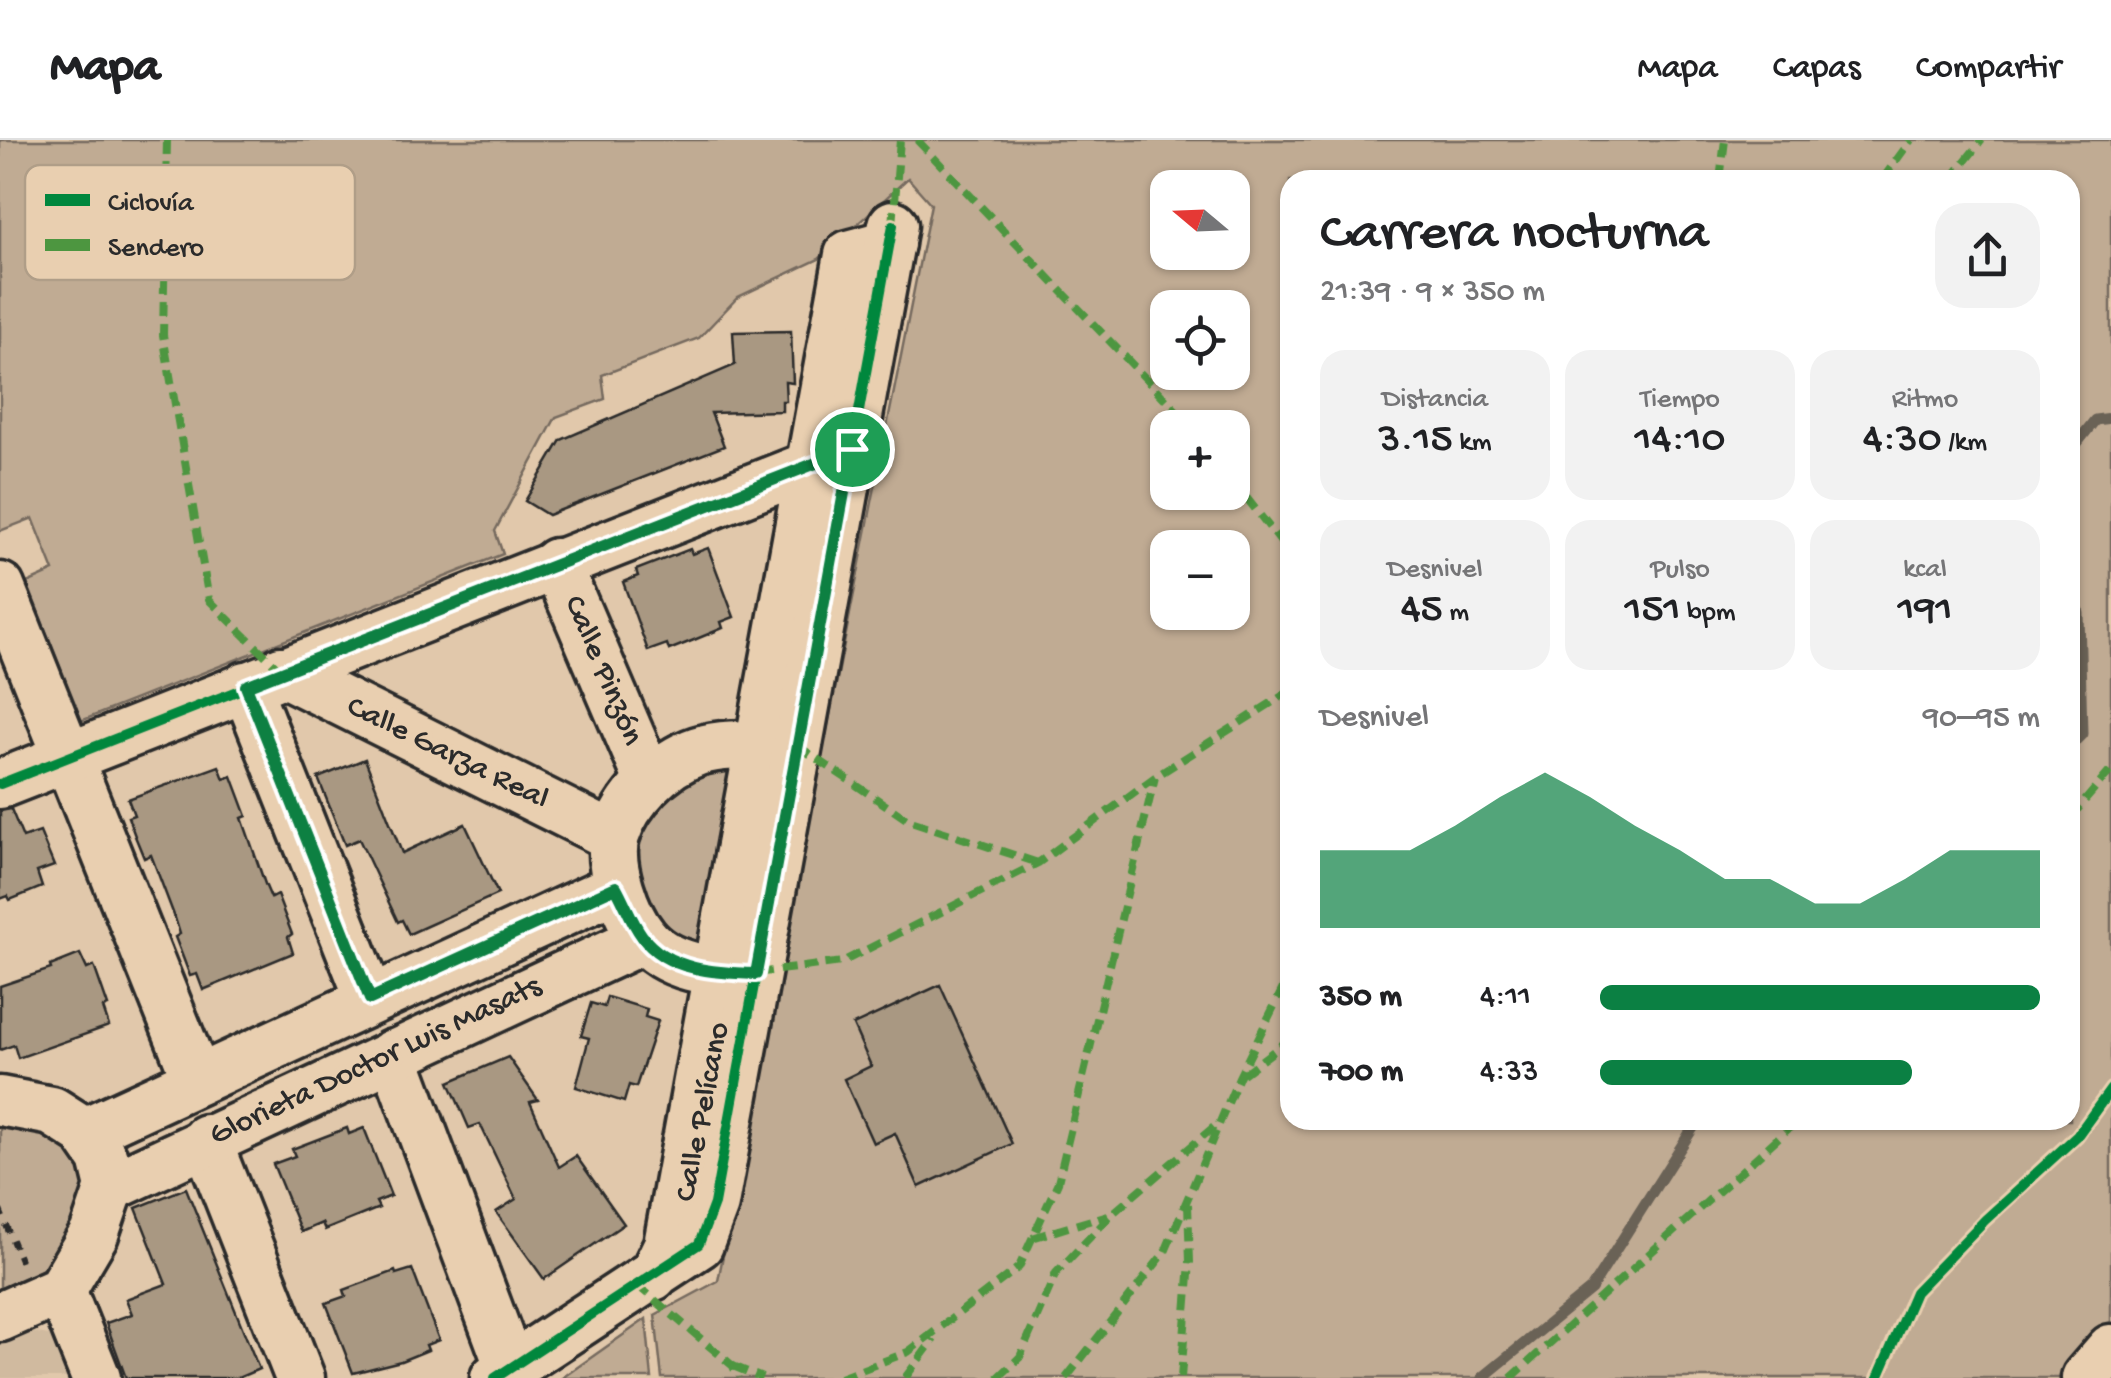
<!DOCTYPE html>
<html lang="es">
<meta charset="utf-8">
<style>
body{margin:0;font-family:"Gochi Hand",sans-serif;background:#f2f2f2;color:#202124;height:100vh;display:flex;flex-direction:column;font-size:38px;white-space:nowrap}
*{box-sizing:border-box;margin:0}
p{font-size:32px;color:#757577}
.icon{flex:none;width:55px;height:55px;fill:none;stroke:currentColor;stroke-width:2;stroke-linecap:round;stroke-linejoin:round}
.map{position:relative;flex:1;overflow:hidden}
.panel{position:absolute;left:1280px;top:30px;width:800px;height:960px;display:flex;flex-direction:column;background:#fff;border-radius:30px;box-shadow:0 2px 8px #0004}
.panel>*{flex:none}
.needle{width:65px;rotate:289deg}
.fabs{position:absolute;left:1150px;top:30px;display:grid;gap:20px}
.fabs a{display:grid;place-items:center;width:100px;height:100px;border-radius:20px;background:#fff;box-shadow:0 2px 8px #0004;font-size:50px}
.pin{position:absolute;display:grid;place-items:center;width:85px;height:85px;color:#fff;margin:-42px;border:5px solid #fff;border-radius:50%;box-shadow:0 2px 10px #0007}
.round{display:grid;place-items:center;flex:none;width:105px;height:105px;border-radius:30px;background:#f2f2f2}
.head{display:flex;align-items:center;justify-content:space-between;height:170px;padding:0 40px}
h1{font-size:55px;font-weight:600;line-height:75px}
.metrics{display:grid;grid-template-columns:repeat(3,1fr);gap:15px;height:170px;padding:10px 40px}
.metrics div{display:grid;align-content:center;border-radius:25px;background:#f2f2f2;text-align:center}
.metrics b{font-size:42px;font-weight:600}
.metrics small{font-size:28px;font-weight:400}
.metrics p{font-size:28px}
.chart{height:280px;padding:20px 40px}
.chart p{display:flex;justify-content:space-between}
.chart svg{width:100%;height:180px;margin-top:10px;fill:#0b8043;opacity:.7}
ul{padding:0 40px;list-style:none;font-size:32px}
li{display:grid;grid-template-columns:160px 120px 1fr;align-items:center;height:75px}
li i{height:25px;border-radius:12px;background:#0b8043}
header{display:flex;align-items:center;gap:60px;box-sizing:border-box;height:140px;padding:0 50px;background:#fff;border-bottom:2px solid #e0e0e0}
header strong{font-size:48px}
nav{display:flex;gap:55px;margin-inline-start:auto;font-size:35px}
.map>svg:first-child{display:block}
</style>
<header>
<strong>Mapa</strong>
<nav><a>Mapa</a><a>Capas</a><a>Compartir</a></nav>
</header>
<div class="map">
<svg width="2111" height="1238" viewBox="0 0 2111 1238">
<rect width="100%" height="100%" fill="#e1c8ab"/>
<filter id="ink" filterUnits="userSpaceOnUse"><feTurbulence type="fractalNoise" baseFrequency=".01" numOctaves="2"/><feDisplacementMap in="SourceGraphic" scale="20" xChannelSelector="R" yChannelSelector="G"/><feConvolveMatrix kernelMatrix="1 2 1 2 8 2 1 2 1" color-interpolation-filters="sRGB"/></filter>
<g filter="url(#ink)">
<path fill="#d0ba9f" d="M 24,1191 L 55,1196 L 72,1238 L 0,1238 L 0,1202 Z"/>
<g fill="#c0ab93" stroke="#766b5f" stroke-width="2.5" fill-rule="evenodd">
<path d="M 0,0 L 2111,0 L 2111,1238 L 662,1238 L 655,1175 L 718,1141 L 931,64 L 908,38 L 819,119 L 738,157 L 699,198 L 602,235 L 605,259 L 556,277 L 495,391 L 503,414 L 81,581 L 27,443 L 54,431 L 33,378 L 0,391 ZM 1290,40 L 2070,40 L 2070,980 L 1290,980 ZM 1168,48 L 1232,48 L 1232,112 L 1168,112 ZM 1168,168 L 1232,168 L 1232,232 L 1168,232 ZM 1168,288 L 1232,288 L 1232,352 L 1168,352 ZM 1168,408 L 1232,408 L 1232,472 L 1168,472 Z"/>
<path d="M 730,624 L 699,807 L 667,795 L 628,721 L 653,652 Z"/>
<path d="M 34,982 L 70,1005 L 90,1054 L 76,1103 L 40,1131 L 0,1149 L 0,984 Z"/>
<path d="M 646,1179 L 652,1238 L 562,1238 Z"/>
</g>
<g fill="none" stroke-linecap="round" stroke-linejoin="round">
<g stroke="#6a6257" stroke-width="11">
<path d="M 2070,312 L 2095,280 L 2111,278"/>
<path d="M 2070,431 L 2079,474 L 2082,594 L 2070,606"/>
<path d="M 1482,1238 L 1591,1149 L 1698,980"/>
</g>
</g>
<g fill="#a99882" stroke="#2b2b2b" stroke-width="2.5">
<path d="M 791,191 L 793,243 L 785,242 L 786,261 L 782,261 L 782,271 L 711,273 L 724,306 L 548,375 L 525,361 L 561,300 L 735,225 L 733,192 Z"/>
<path d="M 708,408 L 734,477 L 721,482 L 723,488 L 694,500 L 669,510 L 667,504 L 648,511 L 623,442 L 638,436 L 636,430 L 690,409 L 692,414 Z"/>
<path d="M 365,619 L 402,713 L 465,684 L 498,754 L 409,794 L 402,780 L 398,782 L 359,699 L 345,705 L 318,638 Z"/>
<path d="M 219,626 L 224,639 L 232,636 L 247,676 L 242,678 L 265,744 L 271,758 L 277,755 L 292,794 L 288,797 L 293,813 L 203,850 L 197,834 L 190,836 L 182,815 L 175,797 L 180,794 L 175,778 L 151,715 L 144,718 L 135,696 L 128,677 L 134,675 L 128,659 Z"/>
<path d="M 11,669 L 23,698 L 40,692 L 54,726 L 37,732 L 42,747 L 10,760 L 8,756 L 0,759 L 0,671 Z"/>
<path d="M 80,814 L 87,829 L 94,826 L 108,866 L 103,868 L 109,886 L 18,918 L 14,905 L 0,910 L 0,846 L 51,829 L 50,826 Z"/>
<path d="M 940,845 L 1012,1004 L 919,1047 L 895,993 L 873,1003 L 844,939 L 871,926 L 853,885 Z"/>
<path d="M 607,857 L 647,869 L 645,877 L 658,881 L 636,947 L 629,945 L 624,962 L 576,947 L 589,898 L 581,896 L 591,863 L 604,867 Z"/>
<path d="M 508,917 L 538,960 L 530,962 L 559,1027 L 576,1016 L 624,1084 L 544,1139 L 496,1072 L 516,1059 L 480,984 L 469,988 L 449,942 Z"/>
<path d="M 347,988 L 349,994 L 364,988 L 391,1056 L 376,1062 L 379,1068 L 325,1090 L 322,1083 L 301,1092 L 273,1024 L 295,1016 L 292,1009 Z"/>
<path d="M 186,1048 L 259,1229 L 238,1238 L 126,1238 L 106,1183 L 132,1174 L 126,1159 L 166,1144 L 136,1068 Z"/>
<path d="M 412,1129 L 439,1200 L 426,1205 L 428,1210 L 401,1221 L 353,1233 L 326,1163 L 346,1156 L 344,1150 L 395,1131 L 396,1134 Z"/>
</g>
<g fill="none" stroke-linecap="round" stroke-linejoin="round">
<g stroke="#2b2b2b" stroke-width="55">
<g id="minor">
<path d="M 556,423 L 648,638"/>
<path d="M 0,447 L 197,940"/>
<path d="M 281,531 L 614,697"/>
<path d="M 246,546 L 370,859"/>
<path d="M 0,644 L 835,316"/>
<path d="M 748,833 C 712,832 667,828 643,797 C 625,775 607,724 615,696 C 626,660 662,623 698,611 C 725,602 761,606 790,606"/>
<path d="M 393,914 L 510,1228"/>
<path d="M 0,961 L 52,971 L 85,992 L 103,1018 L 110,1047 L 94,1094 L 61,1150 L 0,1177"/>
<path d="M 85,992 L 617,747"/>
<path d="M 206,999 L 300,1238"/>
<path d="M 110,1047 L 643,799"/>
<path d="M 653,1136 L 668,1105 L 849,115 L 890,104"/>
<path d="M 61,1150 L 96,1238"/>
<path d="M 495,1238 L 699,1104 L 714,1064 L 893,85"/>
<path d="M 2086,1238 L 2111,1209"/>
</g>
</g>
<path stroke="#2b2b2b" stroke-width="6" stroke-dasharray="8 8" stroke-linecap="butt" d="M 0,1070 L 22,1125"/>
<use href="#minor" stroke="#e9cfb0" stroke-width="48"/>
<g stroke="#4d9640" stroke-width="8" stroke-dasharray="15 8" stroke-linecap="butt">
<path d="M 167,0 L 163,195 L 209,460 L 281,531"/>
<path d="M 917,0 L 1193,288"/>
<path d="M 1720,40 L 1725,0"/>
<path d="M 1882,40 L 1911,0"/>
<path d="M 1950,40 L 1982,0"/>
<path d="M 893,85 L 900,0"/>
<path d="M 1232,339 L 1290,414"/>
<path d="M 798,606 L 908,680 L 1038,723"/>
<path d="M 2070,678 L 2111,630"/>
<path d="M 756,833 L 842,822 L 1038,723 L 1155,637 L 1290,551"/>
<path d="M 1243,934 L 1290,899"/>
<path d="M 1032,1098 L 1108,1075"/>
<path d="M 637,1145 L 733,1226 L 738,1238"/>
<path d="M 733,1226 L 762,1238"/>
<path d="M 840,1238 L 908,1212 L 1019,1127 L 1058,1042 L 1155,637"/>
<path d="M 905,1238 L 934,1199"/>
<path d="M 998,1238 L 1020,1217 L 1056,1133 L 1112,1074 L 1216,985"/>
<path d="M 1066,1238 L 1165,1112 L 1239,937 L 1290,834"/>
<path d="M 1181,1238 L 1190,1122 L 1188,1064"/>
<path d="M 1511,1238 L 1798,980"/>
</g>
<g stroke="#e9cfb0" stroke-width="16">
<g id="cycleway">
<path d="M 0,644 L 852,309"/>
<path d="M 495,1238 L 699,1104 L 714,1064 L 893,85"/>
<path d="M 1878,1238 L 1915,1152 L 1985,1080 L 2077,996 L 2111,949"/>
</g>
</g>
<use href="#cycleway" stroke="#00873e" stroke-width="10"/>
</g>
</g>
<g fill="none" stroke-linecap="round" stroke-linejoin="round" filter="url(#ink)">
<g stroke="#fff" stroke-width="20">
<path id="route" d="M 852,309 L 756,834 C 718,833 666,831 642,796 C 631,781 625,763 616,747 L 370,859 L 246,546 Z"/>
</g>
<use href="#route" stroke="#0b8043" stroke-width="12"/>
</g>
<g text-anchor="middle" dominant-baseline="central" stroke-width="10" stroke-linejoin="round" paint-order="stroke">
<g font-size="32" fill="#2b2b2b" stroke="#e9cfb0">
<text transform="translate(602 531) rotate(67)">Calle Pinzón</text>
<text transform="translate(447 614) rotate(26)">Calle Garza Real</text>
<text transform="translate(376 922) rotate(-25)">Glorieta Doctor Luis Masats</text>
<text transform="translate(704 972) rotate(-79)">Calle Pelícano</text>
</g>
</g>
<rect x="25" y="25" width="330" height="115" rx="15" fill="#e9cfb0" stroke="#b09e88" stroke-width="2.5"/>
<rect x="45" y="54" width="45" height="12" fill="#00873e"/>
<rect x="45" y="99" width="45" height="12" fill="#4d9640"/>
<g font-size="28" fill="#2b2b2b">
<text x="108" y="70">Ciclovía</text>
<text x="108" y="115">Sendero</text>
</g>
</svg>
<div class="fabs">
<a><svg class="needle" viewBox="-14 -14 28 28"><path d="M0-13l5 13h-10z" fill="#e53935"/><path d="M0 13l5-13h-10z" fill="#757577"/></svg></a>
<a><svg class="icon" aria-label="locate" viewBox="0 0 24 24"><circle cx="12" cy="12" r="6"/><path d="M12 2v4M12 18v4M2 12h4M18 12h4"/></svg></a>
<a>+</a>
<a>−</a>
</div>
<div class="pin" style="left:852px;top:309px;background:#1e9e55"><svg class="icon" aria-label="arrive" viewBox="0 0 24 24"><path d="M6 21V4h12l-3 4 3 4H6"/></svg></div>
<section class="panel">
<div class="head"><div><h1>Carrera nocturna</h1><p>21:39 · 9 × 350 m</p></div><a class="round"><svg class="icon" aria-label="share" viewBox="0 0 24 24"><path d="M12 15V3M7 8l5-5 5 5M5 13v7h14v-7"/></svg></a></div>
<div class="metrics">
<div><p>Distancia</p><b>3.15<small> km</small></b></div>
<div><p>Tiempo</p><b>14:10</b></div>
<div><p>Ritmo</p><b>4:30<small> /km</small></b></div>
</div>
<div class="metrics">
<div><p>Desnivel</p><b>45<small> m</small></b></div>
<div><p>Pulso</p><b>151<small> bpm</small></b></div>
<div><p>kcal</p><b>191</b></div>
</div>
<div class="chart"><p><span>Desnivel</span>90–95 m</p>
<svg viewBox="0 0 160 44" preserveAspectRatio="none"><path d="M0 44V25L10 25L20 25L30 19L40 12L50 6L60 12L70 19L80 25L90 32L100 32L110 38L120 38L130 32L140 25L150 25L160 25V44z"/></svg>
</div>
<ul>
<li><b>350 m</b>4:11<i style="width:100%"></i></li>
<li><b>700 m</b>4:33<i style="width:71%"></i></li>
</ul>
</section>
</div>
